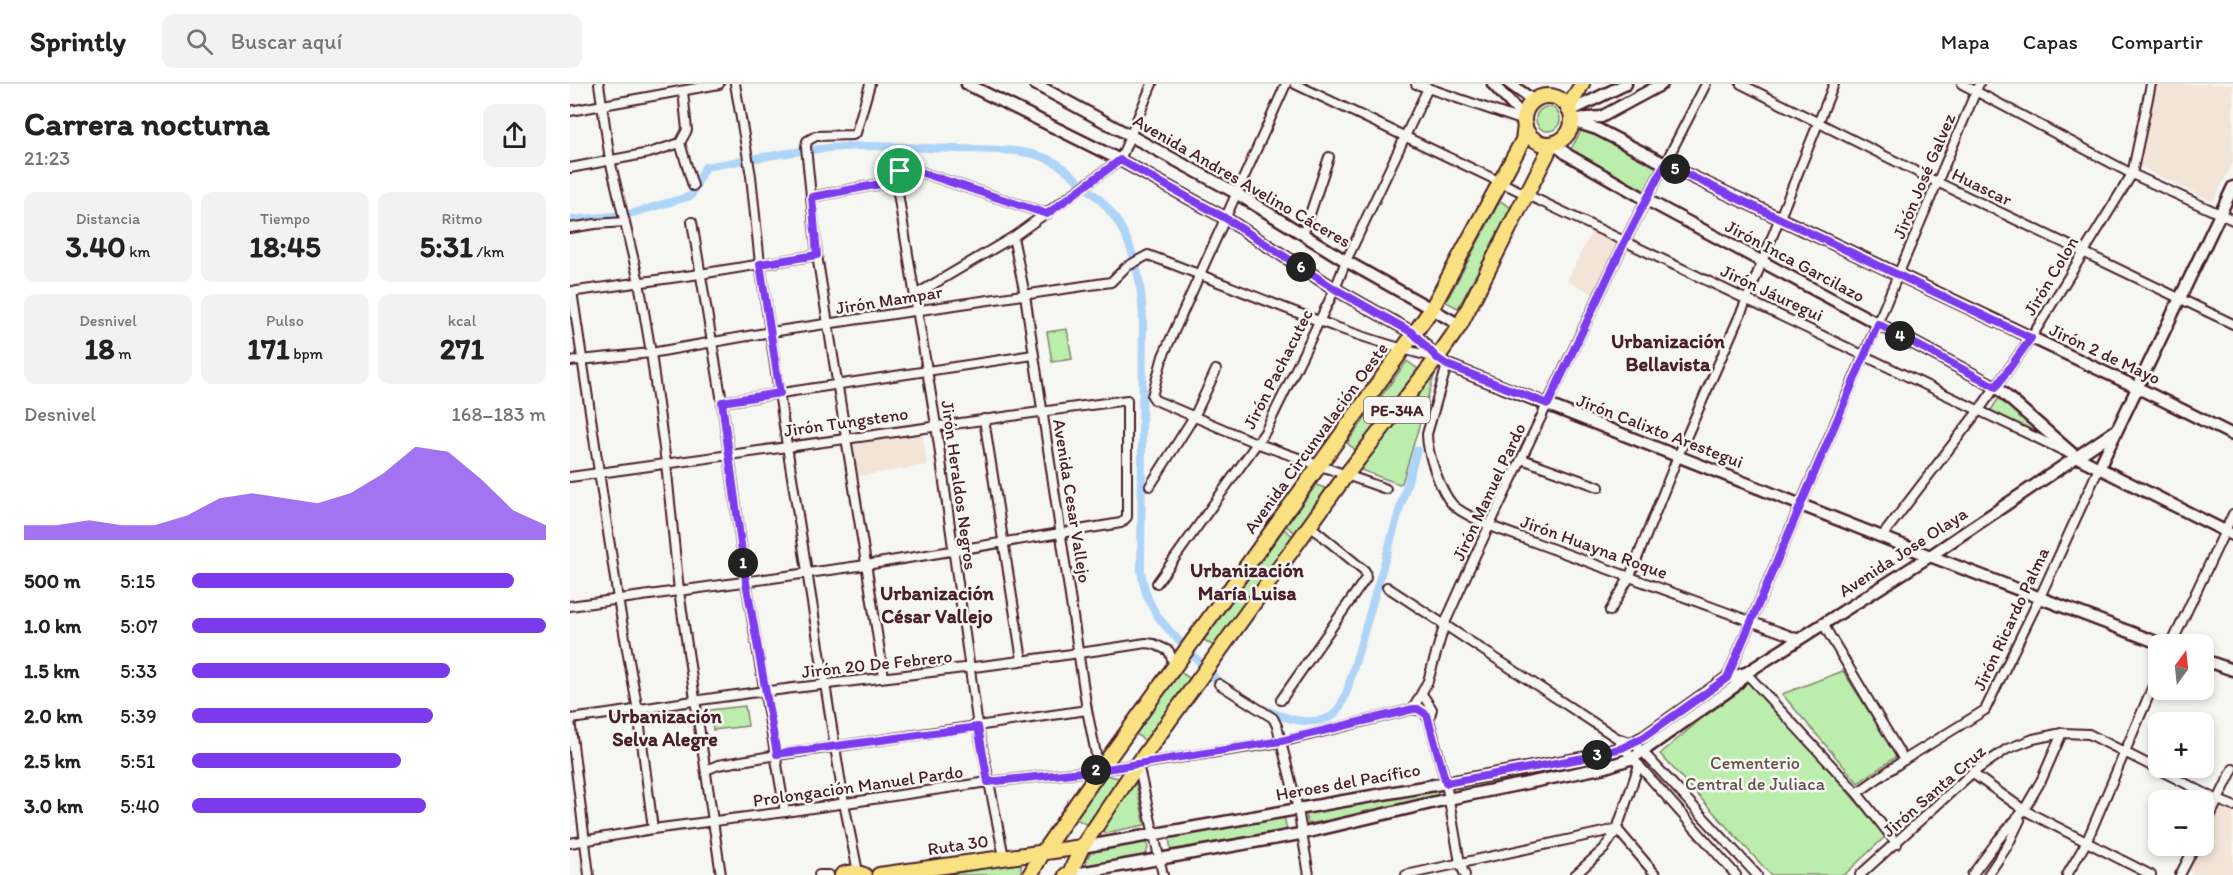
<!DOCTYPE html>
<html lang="es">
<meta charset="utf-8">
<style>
body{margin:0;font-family:Itim,sans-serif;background:#f2f2f2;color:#222;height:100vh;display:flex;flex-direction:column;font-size:22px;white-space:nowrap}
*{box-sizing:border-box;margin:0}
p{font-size:20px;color:#767676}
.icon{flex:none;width:33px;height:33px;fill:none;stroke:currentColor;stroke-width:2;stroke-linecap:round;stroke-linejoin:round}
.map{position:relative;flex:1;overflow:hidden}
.side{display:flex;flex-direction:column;background:#fff;width:570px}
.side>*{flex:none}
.needle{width:39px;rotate:15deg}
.fabs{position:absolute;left:1578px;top:550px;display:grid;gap:12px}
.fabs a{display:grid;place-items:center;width:66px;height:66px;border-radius:12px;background:#fff;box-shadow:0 3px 9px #0003;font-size:30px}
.pin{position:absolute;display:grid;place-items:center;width:51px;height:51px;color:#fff;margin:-26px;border:3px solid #fff;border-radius:50%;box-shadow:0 2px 6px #0007}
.km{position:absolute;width:30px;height:30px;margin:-15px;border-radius:50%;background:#222;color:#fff;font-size:16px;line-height:30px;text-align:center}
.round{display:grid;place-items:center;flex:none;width:63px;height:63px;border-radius:12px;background:#f2f2f2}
.head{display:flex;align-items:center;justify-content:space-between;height:102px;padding:0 24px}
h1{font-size:33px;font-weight:800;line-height:45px}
.figures{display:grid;grid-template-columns:repeat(3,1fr);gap:9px;height:102px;padding:6px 24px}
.figures div{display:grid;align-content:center;border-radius:12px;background:#f2f2f2;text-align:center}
.figures b{font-size:30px;font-weight:800}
.figures small{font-size:16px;font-weight:400}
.figures p{font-size:16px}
.chart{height:168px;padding:12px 24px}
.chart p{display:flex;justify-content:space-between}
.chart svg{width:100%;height:108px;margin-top:6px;fill:#7c3aed;opacity:.7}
ul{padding:0 24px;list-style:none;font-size:20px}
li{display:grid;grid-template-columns:96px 72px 1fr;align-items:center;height:45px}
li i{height:15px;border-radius:8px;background:#7c3aed}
header{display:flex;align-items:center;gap:36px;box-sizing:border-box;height:84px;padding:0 30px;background:#fff;border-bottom:2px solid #e0e0e0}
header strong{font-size:28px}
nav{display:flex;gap:33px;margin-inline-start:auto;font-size:21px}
.search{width:420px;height:54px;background:#f2f2f2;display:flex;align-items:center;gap:15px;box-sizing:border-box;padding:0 21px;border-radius:12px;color:#767676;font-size:22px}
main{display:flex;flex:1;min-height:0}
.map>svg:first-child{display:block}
</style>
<header>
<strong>Sprintly</strong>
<div class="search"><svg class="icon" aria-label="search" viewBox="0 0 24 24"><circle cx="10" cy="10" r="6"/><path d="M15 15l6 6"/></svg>Buscar aquí</div>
<nav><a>Mapa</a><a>Capas</a><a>Compartir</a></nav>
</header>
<main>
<section class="side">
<div class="head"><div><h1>Carrera nocturna</h1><p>21:23</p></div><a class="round"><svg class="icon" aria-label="share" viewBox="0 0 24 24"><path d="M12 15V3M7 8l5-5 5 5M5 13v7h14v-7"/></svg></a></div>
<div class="figures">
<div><p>Distancia</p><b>3.40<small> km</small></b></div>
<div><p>Tiempo</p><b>18:45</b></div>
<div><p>Ritmo</p><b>5:31<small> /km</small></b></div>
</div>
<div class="figures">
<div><p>Desnivel</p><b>18<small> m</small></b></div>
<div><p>Pulso</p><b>171<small> bpm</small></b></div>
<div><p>kcal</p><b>271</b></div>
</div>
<div class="chart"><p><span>Desnivel</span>168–183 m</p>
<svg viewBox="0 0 160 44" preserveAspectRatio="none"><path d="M0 44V38L10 38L20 36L30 38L40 38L50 34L60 27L70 25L80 27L90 29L100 25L110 17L120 6L130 8L140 19L150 32L160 38V44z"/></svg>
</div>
<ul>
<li><b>500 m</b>5:15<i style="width:91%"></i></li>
<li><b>1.0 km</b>5:07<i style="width:100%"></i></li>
<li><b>1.5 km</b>5:33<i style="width:73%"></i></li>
<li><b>2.0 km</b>5:39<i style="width:68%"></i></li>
<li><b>2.5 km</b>5:51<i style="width:59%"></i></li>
<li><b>3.0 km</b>5:40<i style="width:66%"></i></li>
</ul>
</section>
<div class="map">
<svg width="1663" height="791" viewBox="0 0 1663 791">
<rect width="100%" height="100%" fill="#f6f6f2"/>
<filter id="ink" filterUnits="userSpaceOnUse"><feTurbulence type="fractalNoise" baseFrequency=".0167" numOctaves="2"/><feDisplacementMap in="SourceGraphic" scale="12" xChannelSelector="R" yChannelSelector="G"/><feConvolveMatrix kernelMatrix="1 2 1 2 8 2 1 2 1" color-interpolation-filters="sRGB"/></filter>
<g filter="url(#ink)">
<g fill="#f2e5d7">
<path d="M 1585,0 L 1663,0 L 1663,78 L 1643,118 L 1562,79 Z"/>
<path d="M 1022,147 L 1049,160 L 1025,211 L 997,197 Z"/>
<path d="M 350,350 L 353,352 L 357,381 L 284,393 L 279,365 L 281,360 Z"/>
<path d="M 1650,722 L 1663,727 L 1663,791 L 1626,791 L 1617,787 L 1630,762 L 1634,762 L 1634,754 Z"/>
</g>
<g fill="#bbedad" stroke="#82866c" stroke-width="1.5">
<circle cx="978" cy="35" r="12"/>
<path d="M 1012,45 L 1092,84 L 1079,110 L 1000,67 Z"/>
<path d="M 930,117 L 942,124 L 888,224 L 876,218 Z"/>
<path d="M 497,245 L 502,275 L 482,278 L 477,248 Z"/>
<path d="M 837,277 L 848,285 L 787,367 L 777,359 Z"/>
<path d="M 862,287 L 865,289 L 832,399 L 829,400 L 788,385 Z"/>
<path d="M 1431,311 L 1476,353 L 1475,355 L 1419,329 Z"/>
<path d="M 746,401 L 758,405 L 727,450 L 716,442 Z"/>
<path d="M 714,445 L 724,453 L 645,563 L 634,556 Z"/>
<path d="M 1273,587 L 1327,672 L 1288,699 L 1212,610 Z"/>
<path d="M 610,588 L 621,595 L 577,658 L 566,650 Z"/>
<path d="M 1179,594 L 1316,752 L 1274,791 L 1201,791 L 1090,670 Z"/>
<path d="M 175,622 L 178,642 L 143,646 L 140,626 Z"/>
<path d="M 1034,672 L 1036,681 L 889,710 L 887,701 Z"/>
<path d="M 535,691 L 549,694 L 517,741 L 503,733 Z"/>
<path d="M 566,700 L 575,741 L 535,749 L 532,745 L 563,701 Z"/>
<path d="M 867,704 L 869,715 L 738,740 L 736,729 Z"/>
<path d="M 714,732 L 717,747 L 601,768 L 599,753 Z"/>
<path d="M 574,758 L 577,759 L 578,765 L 575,771 L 518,782 L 515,778 L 522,766 Z"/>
<path d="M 451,778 L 451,791 L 374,791 Z"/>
</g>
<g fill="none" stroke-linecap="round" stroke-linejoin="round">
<g stroke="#aed5f8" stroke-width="8">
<path d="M 0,136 L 56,131 L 121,112 L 135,83 C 188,74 241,63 294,62 C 325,62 355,64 385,65 C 416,66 452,63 480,76 C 493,81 503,92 513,101 C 519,107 527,112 533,119 C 563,151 572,195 573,237 L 571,486 C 576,528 596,543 624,572 C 634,582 643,595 655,602"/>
<path d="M 691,624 C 710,632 737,643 758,634 C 768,630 773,617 777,607 L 847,366"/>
</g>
<g stroke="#4a1f2b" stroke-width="12">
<g id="street">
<path d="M 29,0 L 40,76 L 69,198 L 81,269 L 96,379 L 109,507 L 151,791"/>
<path d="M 165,0 L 181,92 L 190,180 L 217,362 L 274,719 L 288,788"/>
<path d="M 300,0 L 286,49 L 283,51 L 246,52 L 237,57 L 236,63 L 247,171 L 314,593"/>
<path d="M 716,0 L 593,272 L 582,312 L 585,316 L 686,359 L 816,405"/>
<path d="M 725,0 L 1496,368"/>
<path d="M 846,0 L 954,37"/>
<path d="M 1171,0 L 1367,98 L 1663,240"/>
<path d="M 1392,0 L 1562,90 L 1663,136"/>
<path d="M 0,27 L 149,0"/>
<path d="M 110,59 L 123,102"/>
<path d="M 0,84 L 79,69 L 110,59 L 117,46 L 113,7"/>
<path d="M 241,113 L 326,97"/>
<path d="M 122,138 L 152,318 L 176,498 L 215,728"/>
<path d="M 0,144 L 25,140 L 55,138"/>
<path d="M 733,151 L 759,73"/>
<path d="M 443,153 L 455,211 L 517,626 L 529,685"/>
<path d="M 2,207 L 48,515 L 68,627 L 83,745"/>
<path d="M 0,208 L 130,190 L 247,171"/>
<path d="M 345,211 L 443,153 L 550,76 L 582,0"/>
<path d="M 0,277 L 81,269 L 201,248 L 541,198 L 556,183 L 578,171 C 674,206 768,250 867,274"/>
<path d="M 877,281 L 857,350 C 857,369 870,407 883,421 C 892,430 909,436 920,442 L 1229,555"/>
<path d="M 152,318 L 463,271"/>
<path d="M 414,335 L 452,576"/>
<path d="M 952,375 L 1029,403"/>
<path d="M 0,393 L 557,316 L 557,433 L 551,439 L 296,481 L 0,522"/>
<path d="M 580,402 L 625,331 L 646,286"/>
<path d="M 1313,451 L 1409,326 L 1461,254 L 1562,90 L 1581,0"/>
<path d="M 587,499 L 695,348 L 765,205 L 776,177 L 858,4"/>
<path d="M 817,503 L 1047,654 L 1062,659 L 1073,668 L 1187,791"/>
<path d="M 1040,527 L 1060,492 L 1108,372 L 1177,215 L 1264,0"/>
<path d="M 1253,540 L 1334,676"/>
<path d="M 1601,561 L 1663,430"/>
<path d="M 1176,589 L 1287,709 L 1327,760"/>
<path d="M 1157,594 L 1409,0"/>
<path d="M 649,600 L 703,634 L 707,642 L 728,725 L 739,791"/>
<path d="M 852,610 L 862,625 L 859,636"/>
<path d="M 711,616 L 796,494 L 795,487 L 740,442"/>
<path d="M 843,625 L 853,627 L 859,636 L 876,699 L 890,779 L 895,791"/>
<path d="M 0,635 C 66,627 132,614 198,607 C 324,592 450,579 576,559 L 584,560 L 599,567 L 604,582"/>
<path d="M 0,636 L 19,791"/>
<path d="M 1050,660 L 1166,791"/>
<path d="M 568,680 L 593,791"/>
<path d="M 136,686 L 148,681 L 207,671 L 517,626"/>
<path d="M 1402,689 L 1454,726 L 1581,791"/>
<path d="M 1287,709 L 1334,676 L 1415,626 L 1470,513 L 1529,384"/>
<path d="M 1047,745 L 1086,791"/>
<path d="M 1634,745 L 1663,685"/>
<path d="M 0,759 L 83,745 L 215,728 L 418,698 L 530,686 L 711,658 L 843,625 L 858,597 L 875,539 L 905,472 L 1055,157 L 1136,0"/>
<path d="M 434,773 L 408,643 L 366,341 L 326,97 L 330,86 L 341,85 L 477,130"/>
<path d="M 249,791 L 259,791"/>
<path d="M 836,791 L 1047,745"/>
<path d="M 1005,791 L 1034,765 L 1047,745 L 1069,681"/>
<path d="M 1290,791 L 1402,689 L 1437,665 L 1463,655 L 1492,649 L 1519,650 L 1648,716 L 1663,722"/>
<path d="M 1402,791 L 1428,756 L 1454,726 L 1472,695 L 1492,649"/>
<path d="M 1418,791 L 1438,761 L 1450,736"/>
<path d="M 1497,791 L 1516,759 L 1588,590"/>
<path d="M 1610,791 L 1625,762"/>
</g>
</g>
<g stroke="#4a1f2b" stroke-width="15">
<g id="secondary">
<path d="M 397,0 L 550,76 L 655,134 L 765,205 L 843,249 L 867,274 L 877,281 L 1360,472 L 1594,561"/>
<path d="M 465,0 L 666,109 L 776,177 L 890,241"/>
<path d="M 923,0 L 954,34"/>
<path d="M 940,0 L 964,17"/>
<path d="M 1000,27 L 1056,0"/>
<path d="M 1005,35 L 1031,33 L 1092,0"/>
<path d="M 1002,37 L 1027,45 L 1095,80 L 1566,303 L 1663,351"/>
<path d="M 983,59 L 998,71 L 1077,116 L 1426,303 L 1505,372 L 1663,451"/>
<path d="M 1529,384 L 1663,103"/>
<path d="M 1634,576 L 1663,586"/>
<path d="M 512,763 L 876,699 L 1014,674 L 1052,664 L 1074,653 L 1157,594 L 1176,589"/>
<path d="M 499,791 L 730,750 L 878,715 L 1036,683 L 1063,674 L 1164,603 L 1176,589 L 1360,472 L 1545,347"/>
</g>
</g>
<g stroke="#4a1f2b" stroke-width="18">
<g id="highway">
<circle cx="978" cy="36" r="24"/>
<path d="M 998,24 L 1012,0"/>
<path d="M 272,791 C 280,787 287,788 294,791"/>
<path d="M 309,791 L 512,763"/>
<path d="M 460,791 L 473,768 L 530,686 L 861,226 L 953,56 L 955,42"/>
<path d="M 496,791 L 499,791 L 512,763 L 568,680 L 776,391 L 867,274 L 890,241 L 977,70 L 980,60"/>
</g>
</g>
<use href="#street" stroke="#f6f6f2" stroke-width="8"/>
<use href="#secondary" stroke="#f6f6f2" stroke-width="10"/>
<use href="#highway" stroke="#f9e181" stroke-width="14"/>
</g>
</g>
<g fill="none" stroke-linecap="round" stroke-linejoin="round" filter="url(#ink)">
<g stroke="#fff" stroke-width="12">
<path id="route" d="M 550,76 L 655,134 L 765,205 L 843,249 L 867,274 L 877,281 L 978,320 L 1055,157 L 1095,80 L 1461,254 L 1426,303 L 1308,240 L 1157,594 L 1074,653 L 1052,664 L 1014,674 L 876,699 L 857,631 L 848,625 L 843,625 L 711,657 L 530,686 L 418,698 L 408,643 L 207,670 L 176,498 L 152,318 L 210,309 L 190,180 L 247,171 L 242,113 L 326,97 L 330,87 L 341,85 L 477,130 Z"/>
</g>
<use href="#route" stroke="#7c3aed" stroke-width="8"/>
</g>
<g text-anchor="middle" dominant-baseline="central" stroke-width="5" stroke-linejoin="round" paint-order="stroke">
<rect fill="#f6f6f2" stroke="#7e6067" stroke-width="1.5" x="794" y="313" width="66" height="26" rx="4.5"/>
<g font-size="16" font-weight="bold" fill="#4a1f2b">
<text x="827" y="326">PE-34A</text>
</g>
<g font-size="18" fill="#4a1f2b" stroke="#f6f6f2">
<text transform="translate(1354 92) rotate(-67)">Jirón José Galvez</text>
<text transform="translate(672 97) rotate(30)">Avenida Andres Avelino Cáceres</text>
<text transform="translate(1412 103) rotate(26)">Huascar</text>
<text transform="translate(1225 177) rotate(28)">Jirón Inca Garcilazo</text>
<text transform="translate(1481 192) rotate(-59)">Jirón Colon</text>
<text transform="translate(1202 209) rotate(25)">Jirón Jáuregui</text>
<text transform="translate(319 216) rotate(-9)">Jirón Mampar</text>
<text transform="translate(1535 270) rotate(25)">Jirón 2 de Mayo</text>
<text transform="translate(708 285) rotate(-63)">Jirón Pachacutec</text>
<text transform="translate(276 338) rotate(-8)">Jirón Tungsteno</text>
<text transform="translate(1090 347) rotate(21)">Jirón Calixto Arestegui</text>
<text transform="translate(746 354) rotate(-54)">Avenida Circunvalación Oeste</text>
<text transform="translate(389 401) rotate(82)">Jirón Heraldos Negros</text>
<text transform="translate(919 408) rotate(-65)">Jirón Manuel Pardo</text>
<text transform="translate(502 417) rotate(81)">Avenida Cesar Vallejo</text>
<text transform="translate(1024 463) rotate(20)">Jirón Huayna Roque</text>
<text transform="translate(1333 468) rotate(-33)">Avenida Jose Olaya</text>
<text transform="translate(1441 535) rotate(-65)">Jirón Ricardo Palma</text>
<text transform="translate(307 580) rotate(-6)">Jirón 20 De Febrero</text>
<text transform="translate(778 698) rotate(-10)">Heroes del Pacífico</text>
<text transform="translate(288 702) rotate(-8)">Prolongación Manuel Pardo</text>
<text transform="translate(1364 707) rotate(-41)">Jirón Santa Cruz</text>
<text transform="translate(388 761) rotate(-8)">Ruta 30</text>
</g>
<g font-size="18" fill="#66524c" stroke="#f6f6f2">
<text x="1185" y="679">Cementerio<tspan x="1185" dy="21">Central de Juliaca</tspan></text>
</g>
<g font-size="20" font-weight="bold" fill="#4a1f2b" stroke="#f6f6f2">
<text x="1098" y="257">Urbanización<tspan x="1098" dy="23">Bellavista</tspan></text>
<text x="677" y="486">Urbanización<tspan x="677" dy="23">María Luisa</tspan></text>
<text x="367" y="509">Urbanización<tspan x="367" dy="23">César Vallejo</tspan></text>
<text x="95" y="632">Urbanización<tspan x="95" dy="23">Selva Alegre</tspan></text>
</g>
</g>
</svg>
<div class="fabs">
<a><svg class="needle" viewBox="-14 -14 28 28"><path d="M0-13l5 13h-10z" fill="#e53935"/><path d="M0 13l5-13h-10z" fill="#767676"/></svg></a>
<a>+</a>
<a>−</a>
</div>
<div class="pin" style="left:330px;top:87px;background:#1e9e55"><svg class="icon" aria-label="arrive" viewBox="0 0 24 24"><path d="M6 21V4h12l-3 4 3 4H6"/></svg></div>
<b class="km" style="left:173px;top:479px">1</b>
<b class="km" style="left:526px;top:686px">2</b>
<b class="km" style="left:1027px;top:671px">3</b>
<b class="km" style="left:1330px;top:252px">4</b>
<b class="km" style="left:1105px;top:85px">5</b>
<b class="km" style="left:731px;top:183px">6</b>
</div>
</main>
